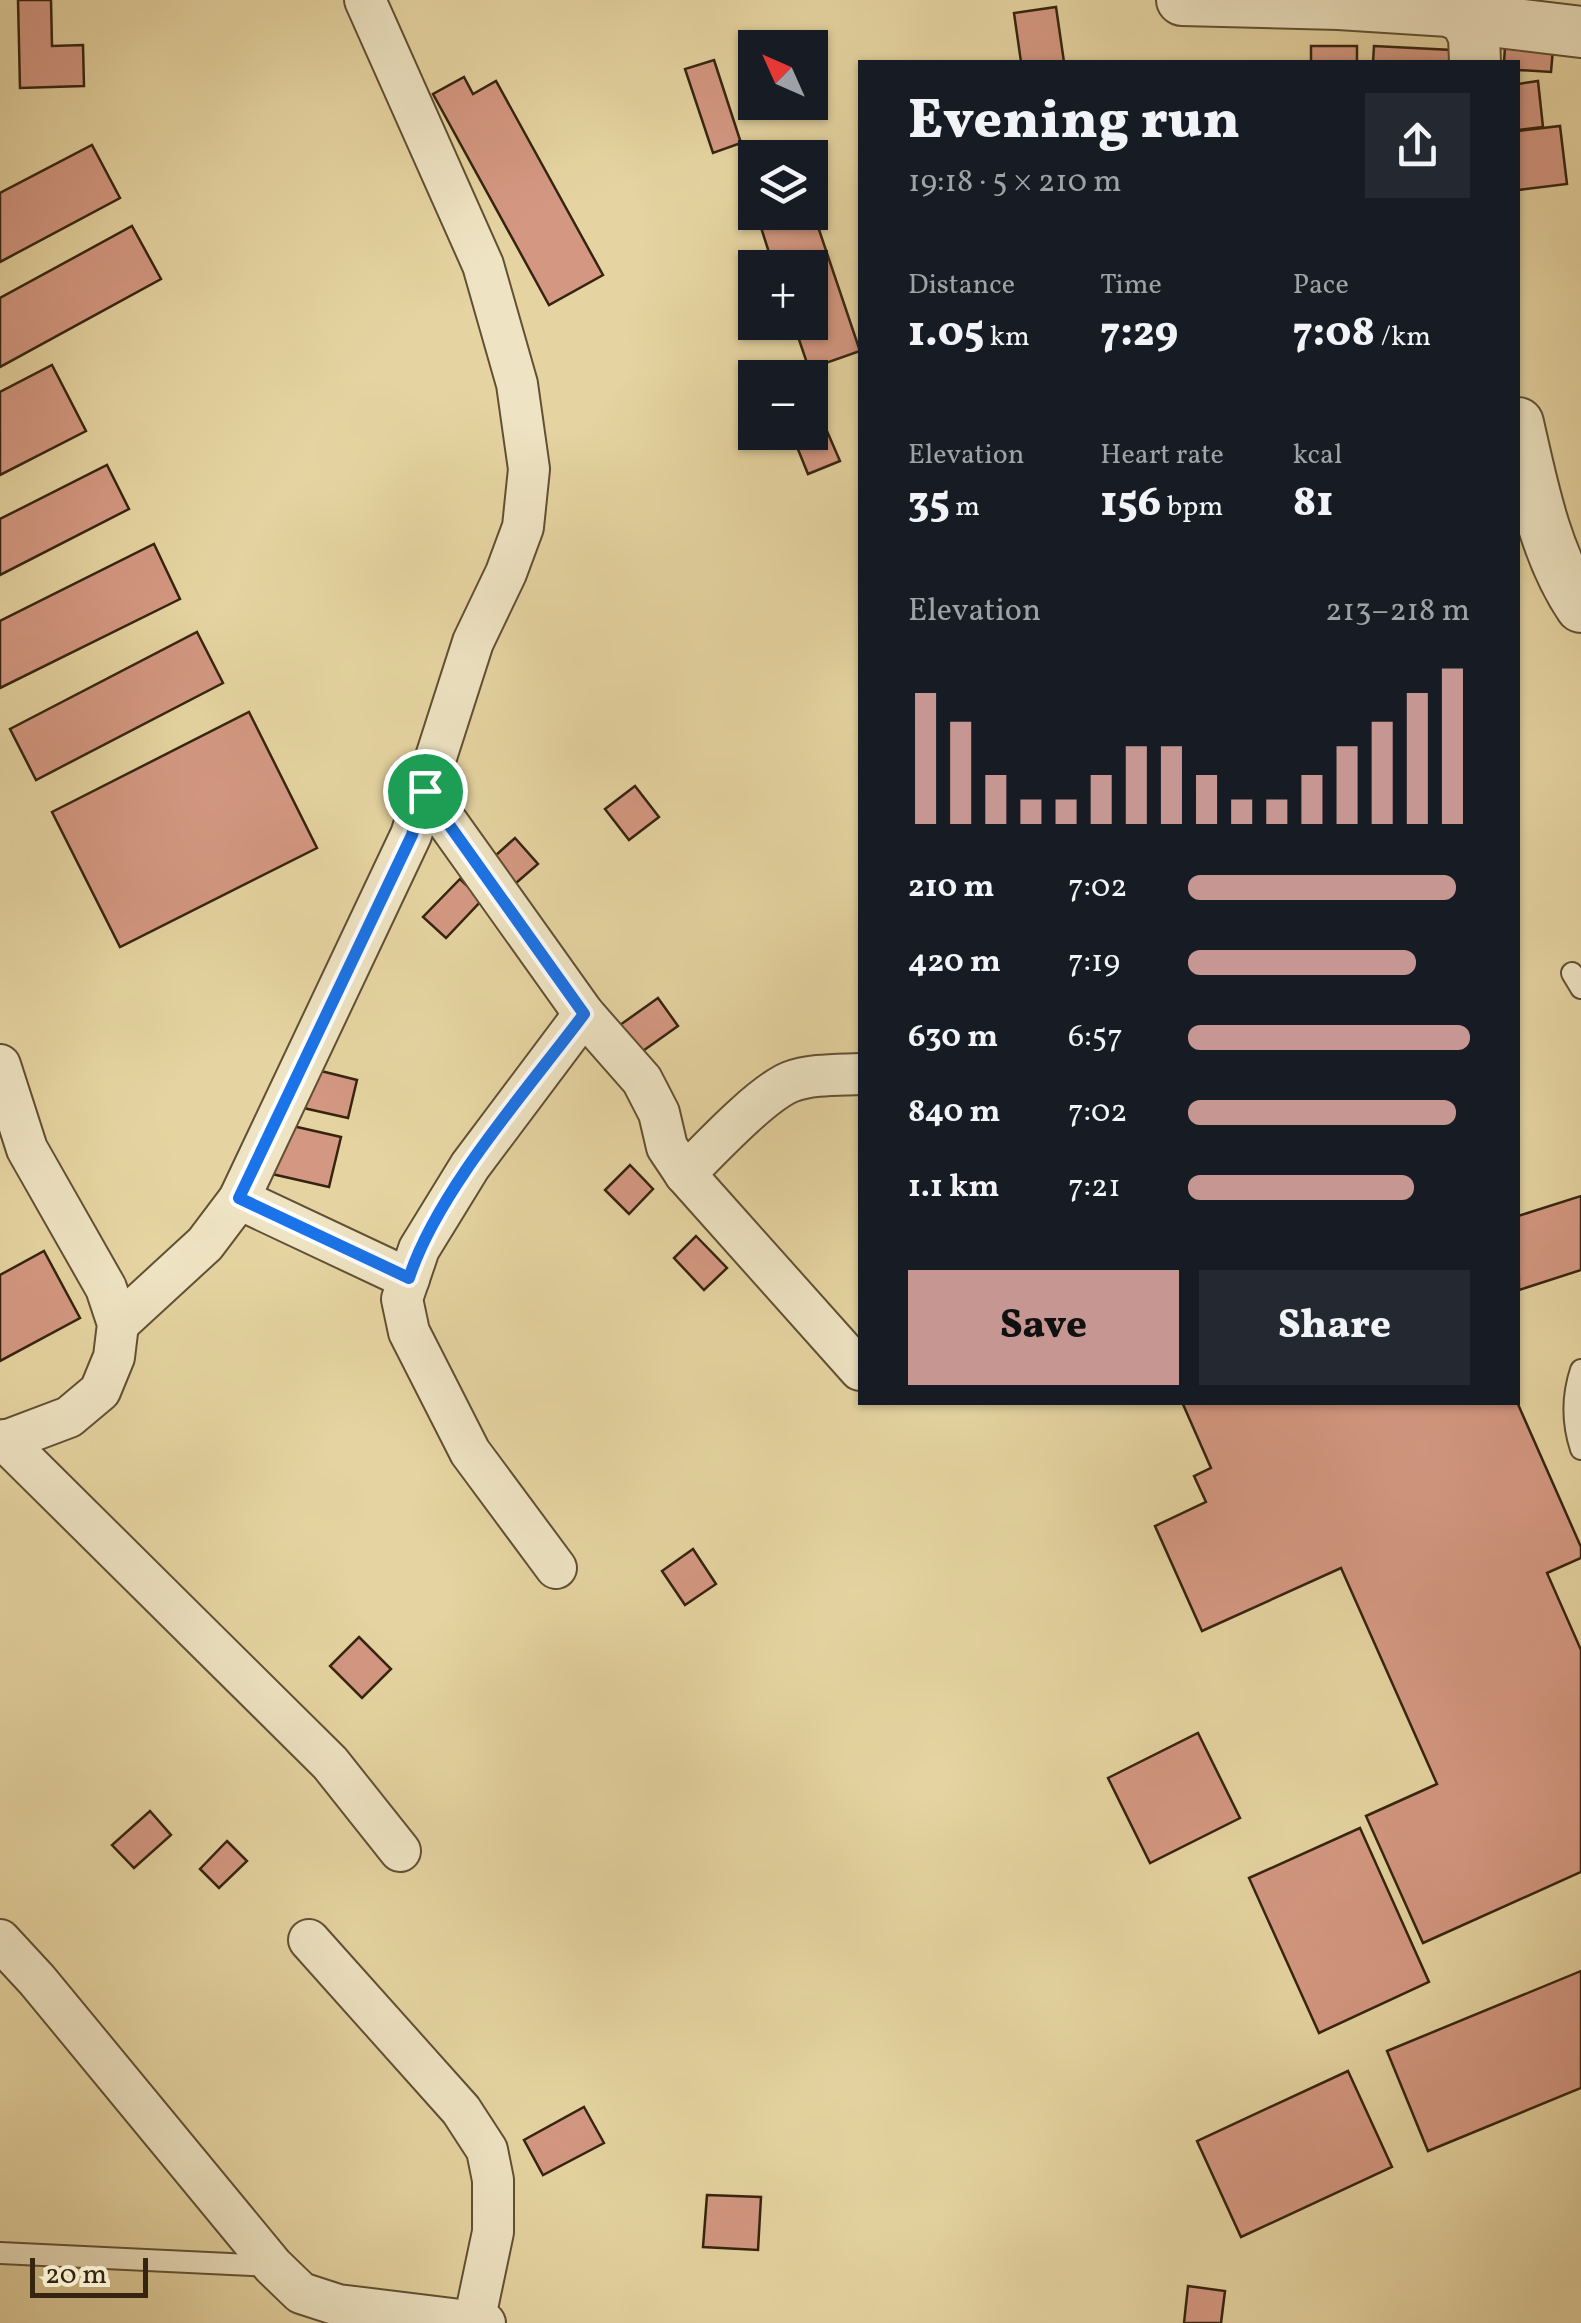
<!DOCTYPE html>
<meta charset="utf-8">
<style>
body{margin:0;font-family:Vollkorn,serif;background:#242831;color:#f1f3f6;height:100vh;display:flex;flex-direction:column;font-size:38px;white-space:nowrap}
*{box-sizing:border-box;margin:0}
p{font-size:32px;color:#9ea1a6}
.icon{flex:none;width:55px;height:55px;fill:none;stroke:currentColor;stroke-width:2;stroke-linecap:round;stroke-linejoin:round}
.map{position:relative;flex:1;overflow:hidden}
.panel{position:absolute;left:858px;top:60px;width:662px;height:1345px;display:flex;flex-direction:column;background:#171b24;border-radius:0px;box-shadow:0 2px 8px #0004}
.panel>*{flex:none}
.needle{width:65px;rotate:315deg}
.fabs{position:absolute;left:738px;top:30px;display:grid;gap:20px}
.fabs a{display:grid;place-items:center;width:90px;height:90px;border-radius:0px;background:#171b24;box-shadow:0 2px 8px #0004;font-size:50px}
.scale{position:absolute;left:30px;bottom:25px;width:118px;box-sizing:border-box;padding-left:10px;border:5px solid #35240f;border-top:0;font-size:28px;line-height:35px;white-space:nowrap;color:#35240f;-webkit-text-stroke:8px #eee3c2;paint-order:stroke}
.pin{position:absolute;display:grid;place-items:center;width:85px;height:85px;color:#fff;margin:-42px;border:5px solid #fff;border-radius:50%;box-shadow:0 2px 10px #0007}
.round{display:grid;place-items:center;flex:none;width:105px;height:105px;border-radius:0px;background:#242831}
.summary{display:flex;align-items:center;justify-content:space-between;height:170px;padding:0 50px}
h1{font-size:55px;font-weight:800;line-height:75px}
.metrics{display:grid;grid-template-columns:repeat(3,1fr);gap:15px;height:170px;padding:10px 50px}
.metrics div{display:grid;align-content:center}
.metrics b{font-size:42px;font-weight:800}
.metrics small{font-size:28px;font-weight:400}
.metrics p{font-size:28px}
.chart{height:280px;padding:20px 50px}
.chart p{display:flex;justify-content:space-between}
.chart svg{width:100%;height:180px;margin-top:10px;stroke:#c59692;stroke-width:6}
.cta{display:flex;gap:20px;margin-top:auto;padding:20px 50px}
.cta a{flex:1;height:115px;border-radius:0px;background:#c59692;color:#111;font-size:40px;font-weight:800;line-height:115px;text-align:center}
.cta a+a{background:#242831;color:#f1f3f6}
ul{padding:0 50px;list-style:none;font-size:32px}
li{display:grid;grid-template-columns:160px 120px 1fr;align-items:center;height:75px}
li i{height:25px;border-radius:12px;background:#c59692}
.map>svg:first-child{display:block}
</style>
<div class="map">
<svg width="1581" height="2323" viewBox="0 0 1581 2323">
<rect width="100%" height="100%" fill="#e5d4a1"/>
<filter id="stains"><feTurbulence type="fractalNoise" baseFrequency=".002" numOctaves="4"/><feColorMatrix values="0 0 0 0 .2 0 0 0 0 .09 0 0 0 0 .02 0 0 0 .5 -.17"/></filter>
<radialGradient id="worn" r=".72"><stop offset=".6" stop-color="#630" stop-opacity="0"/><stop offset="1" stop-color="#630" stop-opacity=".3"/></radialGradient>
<g fill="#d49882" stroke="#35240f" stroke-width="2.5">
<path d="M 18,0 L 51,0 L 52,46 L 83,45 L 84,86 L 20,88 Z"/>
<path d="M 1056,7 L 1064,62 L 1021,62 L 1014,13 Z"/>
<rect x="1311" y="46" width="46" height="16"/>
<path d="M 1374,46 L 1452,50 L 1452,62 L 1373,62 Z"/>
<path d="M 1505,47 L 1553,49 L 1551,72 L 1518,70 L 1518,62 L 1504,62 Z"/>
<path d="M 714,60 L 741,143 L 713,153 L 685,69 Z"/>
<path d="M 464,77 L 473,94 L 496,81 L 603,275 L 549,305 L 433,94 Z"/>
<path d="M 1538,81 L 1543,127 L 1518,130 L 1518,84 Z"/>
<path d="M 1560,126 L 1567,184 L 1518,190 L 1518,131 Z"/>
<path d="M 92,145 L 120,198 L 0,262 L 0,193 Z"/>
<path d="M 810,203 L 860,351 L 809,369 L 793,322 L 810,322 L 810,268 L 774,268 L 756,212 L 810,212 Z"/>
<path d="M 132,226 L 161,279 L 0,367 L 0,298 Z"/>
<path d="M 52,365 L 86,431 L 0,475 L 0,392 Z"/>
<path d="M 820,415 L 840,461 L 808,474 L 791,432 L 810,432 L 810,419 Z"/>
<path d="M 107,465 L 129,509 L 0,575 L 0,519 Z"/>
<path d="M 154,544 L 180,599 L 0,688 L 0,621 Z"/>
<path d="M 197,632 L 223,683 L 36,780 L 10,729 Z"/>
<path d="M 249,712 L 317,848 L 120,947 L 52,812 Z"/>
<path d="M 635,786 L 659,817 L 629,840 L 605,809 Z"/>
<path d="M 515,838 L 538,864 L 508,890 L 486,864 Z"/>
<path d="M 460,879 L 482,900 L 446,938 L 423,917 Z"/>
<path d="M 658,998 L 678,1026 L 640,1053 L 620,1025 Z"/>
<path d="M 309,1068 L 357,1080 L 348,1118 L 299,1107 Z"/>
<path d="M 284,1124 L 341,1137 L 329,1187 L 272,1174 Z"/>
<path d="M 630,1165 L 653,1189 L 629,1214 L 605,1190 Z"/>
<path d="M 1581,1196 L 1581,1270 L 1519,1290 L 1518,1216 Z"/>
<path d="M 696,1236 L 727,1268 L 704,1290 L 674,1258 Z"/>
<path d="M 44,1251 L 80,1318 L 0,1361 L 0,1275 Z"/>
<path d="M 1182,1402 L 1517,1402 L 1581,1547 L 1581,1558 L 1547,1573 L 1581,1650 L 1581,1872 L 1423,1943 L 1366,1816 L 1437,1784 L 1341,1568 L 1202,1631 L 1155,1526 L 1206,1502 L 1194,1476 L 1211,1468 Z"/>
<path d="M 693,1549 L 716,1584 L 685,1605 L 662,1571 Z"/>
<path d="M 359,1637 L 391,1669 L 362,1698 L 330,1666 Z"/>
<path d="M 1198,1733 L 1240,1818 L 1150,1863 L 1108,1778 Z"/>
<path d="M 150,1811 L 171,1835 L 134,1868 L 112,1845 Z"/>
<path d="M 1360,1828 L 1429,1982 L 1319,2033 L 1249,1878 Z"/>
<path d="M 227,1841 L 247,1861 L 219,1888 L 200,1869 Z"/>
<path d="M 1581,1971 L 1581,2088 L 1428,2151 L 1387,2051 Z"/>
<path d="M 1348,2071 L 1392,2167 L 1241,2237 L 1197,2141 Z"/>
<path d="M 584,2107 L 604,2143 L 543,2175 L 524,2140 Z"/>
<path d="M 707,2195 L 761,2197 L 758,2250 L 703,2247 Z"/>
<path d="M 1188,2286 L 1225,2291 L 1221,2323 L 1184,2323 Z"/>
</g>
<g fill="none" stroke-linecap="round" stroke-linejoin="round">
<g stroke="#615034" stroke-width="24">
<g id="service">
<path d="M 1572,973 L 1581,988"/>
<path d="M 1581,1370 C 1572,1397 1572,1422 1581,1449"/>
<path d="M 0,2253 L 273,2266"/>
</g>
</g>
<g stroke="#615034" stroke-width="44">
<g id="minor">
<path d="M 425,791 L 584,1014 L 642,1080 L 659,1113 L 667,1147 L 685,1174 L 860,1370"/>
<path d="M 0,1065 L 27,1149 L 106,1288 L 118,1324 L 114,1357 L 100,1391 L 69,1417 L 0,1443"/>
<path d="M 685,1174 C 709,1150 761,1094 790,1082 C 811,1074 838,1075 860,1074"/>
<path d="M 239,1199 L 409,1279"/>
<path d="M 118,1324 L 205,1244 L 239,1199 L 411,835 L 473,642 L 506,573 L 523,527 L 529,469 L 517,384 L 483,265 L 365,0"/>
<path d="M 4,1440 L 330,1763 L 400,1851"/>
<path d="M 556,1568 L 470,1452 L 409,1332 L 402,1299 L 419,1249 L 470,1166 L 584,1014"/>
<path d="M 0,1940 L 37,1980 L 273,2266 L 301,2293 L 338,2305 L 485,2323"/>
<path d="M 309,1940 L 461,2110 L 487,2150 L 493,2180 L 493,2232 L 474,2322"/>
</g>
</g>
<g stroke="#615034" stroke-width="54">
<g id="tertiary">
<path d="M 1182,0 L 1339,4 L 1449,11 L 1465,18 L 1474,36 L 1475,62"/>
<path d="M 1465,18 L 1581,32"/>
<path d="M 1518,423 C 1532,484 1545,554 1581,607"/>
</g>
</g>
<use href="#service" stroke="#eee3c2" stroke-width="20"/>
<use href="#minor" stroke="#eee3c2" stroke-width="40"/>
<use href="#tertiary" stroke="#eee3c2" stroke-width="50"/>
</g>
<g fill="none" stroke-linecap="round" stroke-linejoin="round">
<g stroke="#fff" stroke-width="20">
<path id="route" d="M 425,791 L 584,1014 C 528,1089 437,1191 409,1278 L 239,1198 L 412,835 Z"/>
</g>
<use href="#route" stroke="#1a73e8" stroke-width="12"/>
</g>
<rect width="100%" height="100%" filter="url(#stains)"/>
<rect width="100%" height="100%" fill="url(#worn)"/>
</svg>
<div class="fabs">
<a><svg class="needle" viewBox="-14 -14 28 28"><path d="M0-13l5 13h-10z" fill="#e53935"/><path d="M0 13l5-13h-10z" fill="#9ea1a6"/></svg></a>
<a><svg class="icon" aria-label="layers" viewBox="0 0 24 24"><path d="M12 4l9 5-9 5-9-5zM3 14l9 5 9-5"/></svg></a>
<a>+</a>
<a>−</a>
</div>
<div class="scale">20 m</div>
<div class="pin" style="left:425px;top:791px;background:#1e9e55"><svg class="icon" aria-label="arrive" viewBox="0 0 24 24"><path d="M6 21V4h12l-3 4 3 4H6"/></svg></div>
<section class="panel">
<div class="summary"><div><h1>Evening run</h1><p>19:18 · 5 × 210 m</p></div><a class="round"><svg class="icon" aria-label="share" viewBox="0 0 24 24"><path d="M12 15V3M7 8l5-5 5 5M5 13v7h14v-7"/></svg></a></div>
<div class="metrics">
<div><p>Distance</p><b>1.05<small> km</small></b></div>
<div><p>Time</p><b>7:29</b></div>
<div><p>Pace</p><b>7:08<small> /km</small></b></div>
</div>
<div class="metrics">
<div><p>Elevation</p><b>35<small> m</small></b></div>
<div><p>Heart rate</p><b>156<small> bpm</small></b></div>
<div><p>kcal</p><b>81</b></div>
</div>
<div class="chart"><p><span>Elevation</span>213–218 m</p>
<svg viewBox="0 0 160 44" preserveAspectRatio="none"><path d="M5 44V12M15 44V19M25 44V32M35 44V38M45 44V38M55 44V32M65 44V25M75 44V25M85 44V32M95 44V38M105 44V38M115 44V32M125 44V25M135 44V19M145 44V12M155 44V6"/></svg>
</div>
<ul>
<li><b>210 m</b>7:02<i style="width:95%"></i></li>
<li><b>420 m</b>7:19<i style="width:81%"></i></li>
<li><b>630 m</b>6:57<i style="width:100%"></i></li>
<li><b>840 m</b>7:02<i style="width:95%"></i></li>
<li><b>1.1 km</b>7:21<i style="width:80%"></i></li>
</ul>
<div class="cta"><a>Save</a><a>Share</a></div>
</section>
</div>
